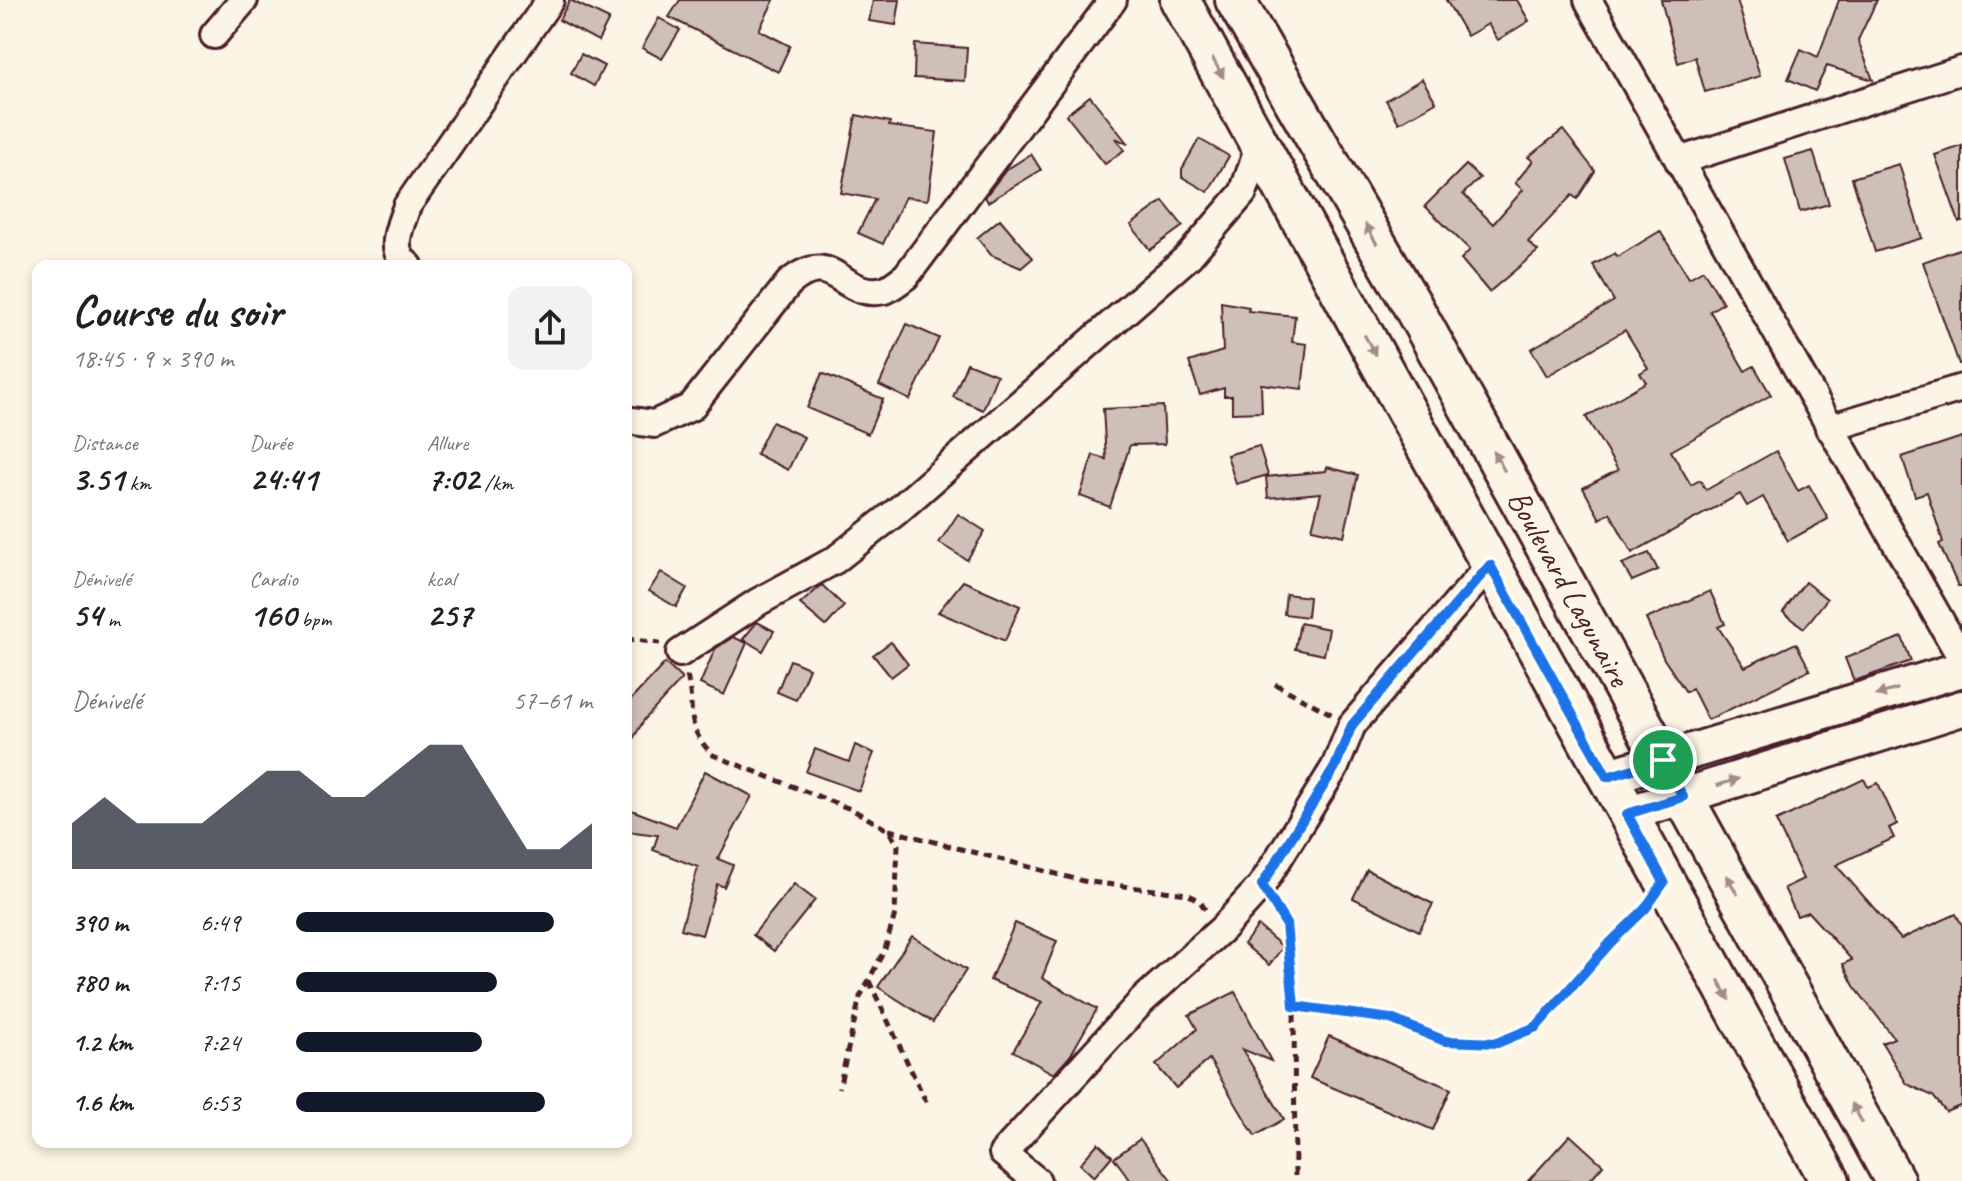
<!DOCTYPE html>
<html lang="fr">
<meta charset="utf-8">
<style>
body{margin:0;font-family:Caveat,sans-serif;background:#f2f2f2;color:#202124;height:100vh;display:flex;flex-direction:column;font-size:30px;white-space:nowrap}
*{box-sizing:border-box;margin:0}
p{font-size:26px;color:#757577}
.icon{flex:none;width:44px;height:44px;fill:none;stroke:currentColor;stroke-width:2;stroke-linecap:round;stroke-linejoin:round}
.map{position:relative;flex:1;overflow:hidden}
.panel{position:absolute;left:32px;top:260px;width:600px;height:888px;display:flex;flex-direction:column;background:#fff;border-radius:16px;box-shadow:0 4px 12px #0003}
.panel>*{flex:none}
.pin{position:absolute;display:grid;place-items:center;width:68px;height:68px;color:#fff;margin:-34px;border:4px solid #fff;border-radius:50%;box-shadow:0 2px 8px #0007}
.round{display:grid;place-items:center;flex:none;width:84px;height:84px;border-radius:16px;background:#f2f2f2}
.head{display:flex;align-items:center;justify-content:space-between;height:136px;padding:0 40px}
h1{font-size:44px;font-weight:600;line-height:60px}
.stats{display:grid;grid-template-columns:repeat(3,1fr);gap:12px;height:136px;padding:8px 40px}
.stats div{display:grid;align-content:center}
.stats b{font-size:34px;font-weight:600}
.stats small{font-size:22px;font-weight:400}
.stats p{font-size:22px}
.chart{height:224px;padding:16px 40px}
.chart p{display:flex;justify-content:space-between}
.chart svg{width:100%;height:144px;margin-top:8px;fill:#111827;opacity:.7}
ul{padding:0 40px;list-style:none;font-size:26px}
li{display:grid;grid-template-columns:128px 96px 1fr;align-items:center;height:60px}
li i{height:20px;border-radius:10px;background:#111827}
.map>svg:first-child{display:block}
</style>
<div class="map">
<svg width="1962" height="1181" viewBox="0 0 1962 1181">
<rect width="100%" height="100%" fill="#fcf5e5"/>
<filter id="ink" filterUnits="userSpaceOnUse"><feTurbulence type="fractalNoise" baseFrequency=".0125" numOctaves="2"/><feDisplacementMap in="SourceGraphic" scale="16" xChannelSelector="R" yChannelSelector="G"/><feConvolveMatrix kernelMatrix="1 2 1 2 8 2 1 2 1" color-interpolation-filters="sRGB"/></filter>
<g filter="url(#ink)">
<g fill="#cfc0b7" stroke="#4a1f2b" stroke-width="2">
<path d="M 570,0 L 609,19 L 598,41 L 559,20 Z"/>
<path d="M 680,0 L 774,0 L 759,30 L 790,46 L 778,72 L 669,17 Z"/>
<path d="M 873,0 L 900,0 L 896,25 L 869,21 Z"/>
<path d="M 1446,0 L 1517,0 L 1529,21 L 1498,40 L 1488,24 L 1467,36 Z"/>
<path d="M 1661,0 L 1737,0 L 1760,76 L 1705,92 L 1695,57 L 1678,63 Z"/>
<path d="M 1839,0 L 1877,0 L 1858,40 L 1873,80 L 1827,66 L 1815,91 L 1788,79 L 1801,49 L 1818,57 Z"/>
<path d="M 659,18 L 680,30 L 662,59 L 642,48 Z"/>
<path d="M 915,44 L 967,48 L 965,81 L 914,78 Z"/>
<path d="M 581,54 L 604,66 L 594,86 L 571,73 Z"/>
<path d="M 1422,79 L 1436,102 L 1399,123 L 1386,100 Z"/>
<path d="M 1090,96 L 1128,144 L 1115,138 L 1124,150 L 1105,164 L 1066,115 Z"/>
<path d="M 856,115 L 890,122 L 889,126 L 937,132 L 928,200 L 905,197 L 883,244 L 858,233 L 875,199 L 841,193 Z"/>
<path d="M 1563,130 L 1595,171 L 1577,199 L 1572,195 L 1528,242 L 1538,251 L 1489,292 L 1461,259 L 1470,250 L 1425,206 L 1466,165 L 1480,178 L 1463,194 L 1493,224 L 1523,190 L 1515,183 L 1533,161 L 1528,157 Z"/>
<path d="M 1199,139 L 1229,156 L 1208,192 L 1182,177 L 1182,169 Z"/>
<path d="M 1962,146 L 1962,222 L 1959,222 L 1935,155 Z"/>
<path d="M 1813,151 L 1829,204 L 1800,212 L 1785,159 Z"/>
<path d="M 1031,154 L 1041,170 L 988,202 L 985,197 L 1006,170 Z"/>
<path d="M 1899,164 L 1922,238 L 1875,252 L 1852,178 Z"/>
<path d="M 1163,201 L 1183,226 L 1150,250 L 1131,225 Z"/>
<path d="M 1000,219 L 1033,258 L 1021,268 L 991,255 L 977,238 Z"/>
<path d="M 1660,231 L 1689,278 L 1703,270 L 1723,303 L 1710,311 L 1745,371 L 1754,366 L 1771,395 L 1671,451 L 1691,485 L 1700,480 L 1706,490 L 1776,451 L 1798,491 L 1809,485 L 1828,519 L 1788,541 L 1763,497 L 1747,506 L 1740,494 L 1632,553 L 1610,513 L 1600,519 L 1583,488 L 1618,470 L 1586,417 L 1646,382 L 1640,373 L 1648,368 L 1625,330 L 1547,376 L 1531,349 L 1614,301 L 1593,265 L 1615,253 L 1617,257 Z"/>
<path d="M 1962,248 L 1962,364 L 1959,364 L 1923,262 Z"/>
<path d="M 1221,302 L 1249,307 L 1248,311 L 1295,316 L 1292,342 L 1307,344 L 1302,389 L 1261,384 L 1262,412 L 1232,413 L 1232,396 L 1224,396 L 1224,388 L 1200,395 L 1189,362 L 1223,351 Z"/>
<path d="M 907,324 L 939,338 L 910,400 L 879,385 Z"/>
<path d="M 967,363 L 997,375 L 983,410 L 953,397 Z"/>
<path d="M 822,373 L 883,399 L 868,434 L 807,408 Z"/>
<path d="M 1163,406 L 1165,444 L 1130,445 L 1110,507 L 1080,496 L 1093,455 L 1106,459 L 1103,409 Z"/>
<path d="M 772,422 L 804,437 L 788,470 L 756,454 Z"/>
<path d="M 1962,437 L 1962,586 L 1958,586 L 1939,544 L 1943,542 L 1927,492 L 1915,496 L 1902,457 Z"/>
<path d="M 1259,446 L 1268,475 L 1236,484 L 1227,455 Z"/>
<path d="M 1327,467 L 1358,475 L 1344,536 L 1312,529 L 1321,493 L 1268,498 L 1266,477 L 1326,471 Z"/>
<path d="M 958,514 L 985,531 L 967,560 L 939,543 Z"/>
<path d="M 1649,553 L 1658,570 L 1632,581 L 1622,564 Z"/>
<path d="M 661,572 L 687,588 L 676,607 L 649,591 Z"/>
<path d="M 963,581 L 1020,606 L 1005,641 L 938,612 Z"/>
<path d="M 1805,582 L 1827,599 L 1804,628 L 1783,612 Z"/>
<path d="M 822,585 L 844,606 L 826,626 L 800,604 Z"/>
<path d="M 1710,591 L 1725,624 L 1718,627 L 1745,667 L 1796,643 L 1810,670 L 1708,720 L 1692,688 L 1686,692 L 1664,659 L 1646,619 Z"/>
<path d="M 1286,594 L 1309,597 L 1307,617 L 1284,614 Z"/>
<path d="M 757,622 L 774,631 L 763,651 L 743,639 Z"/>
<path d="M 1300,623 L 1329,629 L 1324,655 L 1295,649 Z"/>
<path d="M 733,637 L 747,643 L 724,695 L 700,684 L 715,649 Z"/>
<path d="M 1902,637 L 1911,661 L 1854,681 L 1845,658 Z"/>
<path d="M 891,642 L 908,664 L 891,677 L 873,655 Z"/>
<path d="M 790,660 L 809,668 L 796,700 L 777,692 Z"/>
<path d="M 665,663 L 682,679 L 644,720 L 626,751 L 626,705 Z"/>
<path d="M 855,745 L 874,753 L 859,791 L 806,772 L 815,749 L 849,762 Z"/>
<path d="M 705,771 L 752,796 L 718,859 L 733,865 L 724,887 L 717,884 L 702,935 L 681,929 L 698,867 L 653,850 L 658,835 L 626,831 L 626,808 L 676,827 Z"/>
<path d="M 1864,779 L 1868,787 L 1878,783 L 1897,824 L 1889,828 L 1894,838 L 1836,865 L 1901,939 L 1956,914 L 1962,925 L 1962,1105 L 1946,1112 L 1933,1096 L 1907,1084 L 1882,1043 L 1894,1038 L 1854,986 L 1843,964 L 1852,960 L 1808,912 L 1797,916 L 1784,888 L 1803,879 L 1776,821 Z"/>
<path d="M 1367,870 L 1433,904 L 1419,931 L 1353,898 Z"/>
<path d="M 794,884 L 815,900 L 774,951 L 753,935 Z"/>
<path d="M 1015,923 L 1057,941 L 1042,978 L 1097,1009 L 1070,1056 L 1054,1074 L 1013,1051 L 1042,1002 L 990,980 Z"/>
<path d="M 1258,926 L 1283,947 L 1269,965 L 1244,944 Z"/>
<path d="M 912,936 L 966,970 L 933,1022 L 878,987 Z"/>
<path d="M 1235,992 L 1271,1061 L 1242,1049 L 1284,1119 L 1255,1136 L 1209,1059 L 1176,1088 L 1156,1065 L 1197,1029 L 1189,1015 Z"/>
<path d="M 1329,1036 L 1451,1089 L 1433,1130 L 1310,1078 Z"/>
<path d="M 1570,1135 L 1603,1165 L 1589,1181 L 1528,1181 Z"/>
<path d="M 1140,1139 L 1172,1181 L 1131,1181 L 1114,1158 Z"/>
<path d="M 1098,1143 L 1112,1156 L 1094,1177 L 1080,1164 Z"/>
</g>
<g fill="none" stroke-linecap="round" stroke-linejoin="round">
<g stroke="#4a1f2b" stroke-width="32">
<g id="minor">
<path d="M 1588,0 L 1962,659"/>
<path d="M 214,35 L 244,0"/>
<path d="M 1679,161 L 1962,70"/>
<path d="M 409,266 C 387,250 400,227 407,206 L 550,0"/>
<path d="M 626,420 L 654,424 L 691,407 L 789,283 C 834,245 841,300 884,290 C 891,288 900,280 906,276 L 1113,0"/>
<path d="M 1829,428 L 1962,388"/>
<path d="M 680,653 L 758,602 L 835,560 L 896,512 L 1189,256 L 1243,193 L 1260,144"/>
<path d="M 1037,1181 L 1003,1153 L 1142,1001 L 1222,929 L 1262,885 L 1335,767 L 1352,725 L 1490,565"/>
</g>
</g>
<g stroke="#4a1f2b" stroke-width="40">
<g id="tertiary">
<path d="M 1607,777 L 1962,669"/>
<path d="M 1627,814 L 1962,708"/>
</g>
</g>
<g stroke="#4a1f2b" stroke-width="44">
<g id="secondary">
<path d="M 1180,0 L 1830,1181"/>
<path d="M 1235,0 L 1411,303 L 1895,1181"/>
</g>
</g>
<g stroke="#4a1f2b" stroke-width="5" stroke-dasharray="8 6" stroke-linecap="butt">
<path d="M 626,639 L 660,643"/>
<path d="M 687,676 C 696,711 683,725 713,755 L 853,810 L 888,830 L 898,845 L 895,914 L 885,949 L 860,997 L 839,1088"/>
<path d="M 1275,684 L 1333,715"/>
<path d="M 889,830 L 1083,881 L 1187,894 L 1199,900 L 1207,912"/>
<path d="M 1274,906 L 1286,924 L 1294,1002 L 1295,1181"/>
<path d="M 869,981 L 928,1106"/>
<path d="M 1294,1006 L 1391,1019 L 1445,1041 L 1497,1043 L 1536,1027 L 1611,942 L 1646,909"/>
</g>
<use href="#minor" stroke="#fcf5e5" stroke-width="26"/>
<use href="#tertiary" stroke="#fcf5e5" stroke-width="34"/>
<use href="#secondary" stroke="#fcf5e5" stroke-width="38"/>
</g>
<defs><path id="oneway-solid" d="M-6-.8H1V-3.2L6.5 0L1 3.2V.8H-6Z" transform="scale(2)"/></defs>
<g fill="#a38a88">
<use href="#oneway-solid" transform="translate(1218 68) rotate(61)"/>
<use href="#oneway-solid" transform="translate(1371 234) rotate(-120)"/>
<use href="#oneway-solid" transform="translate(1370 345) rotate(61)"/>
<use href="#oneway-solid" transform="translate(1499 461) rotate(-119)"/>
<use href="#oneway-solid" transform="translate(1887 692) rotate(163)"/>
<use href="#oneway-solid" transform="translate(1728 782) rotate(-18)"/>
<use href="#oneway-solid" transform="translate(1732 885) rotate(-119)"/>
<use href="#oneway-solid" transform="translate(1724 990) rotate(61)"/>
<use href="#oneway-solid" transform="translate(1857 1113) rotate(-119)"/>
</g>
</g>
<g fill="none" stroke-linecap="round" stroke-linejoin="round" filter="url(#ink)">
<g stroke="#fff" stroke-width="16">
<path id="route" d="M 1490,565 L 1607,777 L 1663,760 L 1683,797 L 1627,814 L 1664,882 L 1645,909 L 1611,942 L 1536,1027 L 1497,1043 L 1445,1041 L 1391,1019 L 1294,1006 L 1286,924 L 1262,885 L 1335,767 L 1352,725 Z"/>
</g>
<use href="#route" stroke="#1a73e8" stroke-width="10"/>
</g>
<g text-anchor="middle" dominant-baseline="central" stroke-width="7" stroke-linejoin="round" paint-order="stroke">
<g font-size="32" fill="#4a1f2b" stroke="#fcf5e5">
<text transform="translate(1569 588) rotate(61)">Boulevard Lagunaire</text>
</g>
</g>
</svg>
<div class="pin" style="left:1663px;top:760px;background:#1e9e55"><svg class="icon" aria-label="arrive" viewBox="0 0 24 24"><path d="M6 21V4h12l-3 4 3 4H6"/></svg></div>
<section class="panel">
<div class="head"><div><h1>Course du soir</h1><p>18:45 · 9 × 390 m</p></div><a class="round"><svg class="icon" aria-label="share" viewBox="0 0 24 24"><path d="M12 15V3M7 8l5-5 5 5M5 13v7h14v-7"/></svg></a></div>
<div class="stats">
<div><p>Distance</p><b>3.51<small> km</small></b></div>
<div><p>Durée</p><b>24:41</b></div>
<div><p>Allure</p><b>7:02<small> /km</small></b></div>
</div>
<div class="stats">
<div><p>Dénivelé</p><b>54<small> m</small></b></div>
<div><p>Cardio</p><b>160<small> bpm</small></b></div>
<div><p>kcal</p><b>257</b></div>
</div>
<div class="chart"><p><span>Dénivelé</span>57–61 m</p>
<svg viewBox="0 0 160 44" preserveAspectRatio="none"><path d="M0 44V30L10 22L20 30L30 30L40 30L50 22L60 14L70 14L80 22L90 22L100 14L110 6L120 6L130 22L140 38L150 38L160 30V44z"/></svg>
</div>
<ul>
<li><b>390 m</b>6:49<i style="width:87%"></i></li>
<li><b>780 m</b>7:15<i style="width:68%"></i></li>
<li><b>1.2 km</b>7:24<i style="width:63%"></i></li>
<li><b>1.6 km</b>6:53<i style="width:84%"></i></li>
</ul>
</section>
</div>
